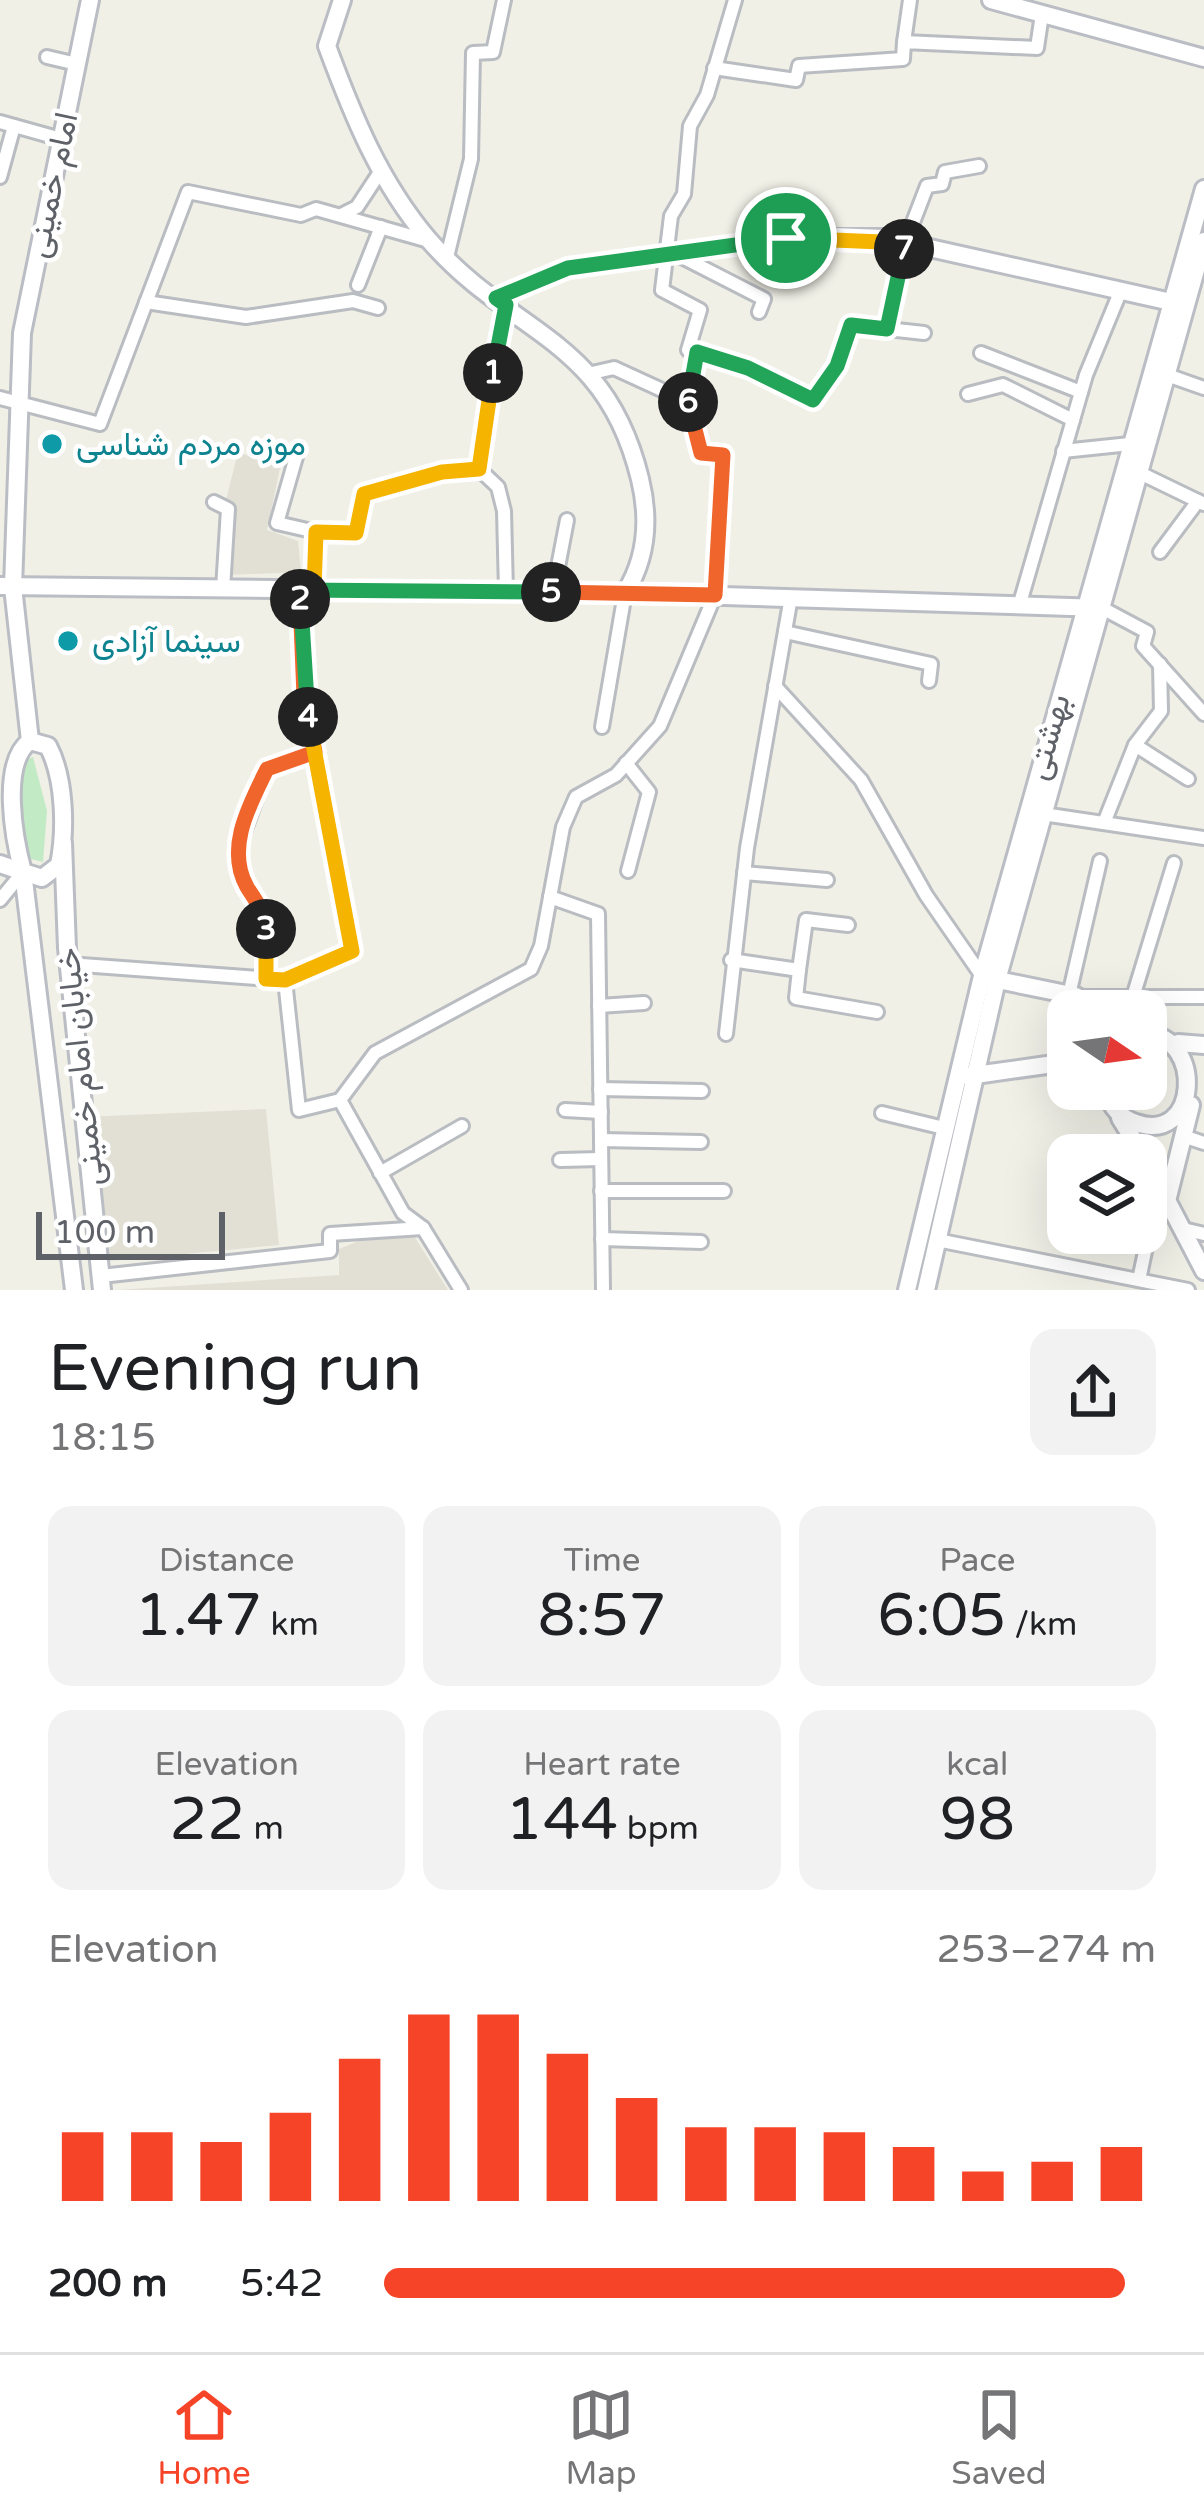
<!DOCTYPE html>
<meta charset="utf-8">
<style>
body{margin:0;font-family:"Varela Round",Vazirmatn,sans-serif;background:#f2f2f2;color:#202124;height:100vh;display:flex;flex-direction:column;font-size:45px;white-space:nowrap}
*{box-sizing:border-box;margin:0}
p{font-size:39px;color:#757577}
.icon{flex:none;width:66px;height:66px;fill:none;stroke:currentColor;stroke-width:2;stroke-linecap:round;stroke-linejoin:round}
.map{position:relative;height:1290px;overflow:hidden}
.drawer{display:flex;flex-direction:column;background:#fff;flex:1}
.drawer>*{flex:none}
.needle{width:78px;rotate:103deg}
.controls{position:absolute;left:1047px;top:990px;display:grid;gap:24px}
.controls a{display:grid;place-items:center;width:120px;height:120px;border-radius:24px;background:#fff;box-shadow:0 12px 48px #0002;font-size:60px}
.scale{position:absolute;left:36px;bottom:30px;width:189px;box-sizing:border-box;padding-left:12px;border:6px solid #5e6268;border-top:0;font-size:33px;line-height:42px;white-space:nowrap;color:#5e6268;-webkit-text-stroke:9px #fff;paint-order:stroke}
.pin{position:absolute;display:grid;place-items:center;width:102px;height:102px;color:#fff;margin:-51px;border:6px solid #fff;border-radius:50%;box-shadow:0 3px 12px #0007}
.km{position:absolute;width:60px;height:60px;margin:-30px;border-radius:50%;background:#222;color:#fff;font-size:33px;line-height:60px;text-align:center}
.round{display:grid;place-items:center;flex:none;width:126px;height:126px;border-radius:24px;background:#f2f2f2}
.overview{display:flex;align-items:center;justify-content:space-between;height:204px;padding:0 48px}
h1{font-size:66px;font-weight:600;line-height:90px}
.figures{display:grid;grid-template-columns:repeat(3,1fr);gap:18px;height:204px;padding:12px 48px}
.figures div{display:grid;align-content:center;border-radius:24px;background:#f2f2f2;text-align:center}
.figures b{font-size:60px;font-weight:600}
.figures small{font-size:33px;font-weight:400}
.figures p{font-size:33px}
.chart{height:336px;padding:24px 48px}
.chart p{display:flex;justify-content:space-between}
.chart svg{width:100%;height:216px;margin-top:12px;stroke:#f64428;stroke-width:6}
ul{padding:0 48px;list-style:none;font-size:39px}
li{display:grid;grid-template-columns:192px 144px 1fr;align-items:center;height:90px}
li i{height:30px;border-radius:15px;background:#f64428}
.tabs{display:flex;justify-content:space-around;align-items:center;height:168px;border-top:3px solid #e0e0e0;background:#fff;font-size:33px;color:#757577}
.tabs a{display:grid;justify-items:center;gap:6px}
.tabs .current{color:#f64428}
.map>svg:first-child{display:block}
</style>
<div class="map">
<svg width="1204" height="1290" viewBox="0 0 1204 1290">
<rect width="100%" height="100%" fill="#f1f0e7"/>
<g fill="#e2dfd5">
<path d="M 238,452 L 280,468 L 267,530 L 298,541 L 301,572 L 226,575 L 234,506 L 226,500 Z"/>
<path d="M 266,1109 L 279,1245 L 110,1261 L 84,1117 Z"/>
<path d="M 414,1236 L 448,1290 L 118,1290 L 339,1275 L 339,1249 L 366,1238 Z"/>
</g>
<path fill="#c2eac4" d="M 33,757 L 47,811 L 43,862 L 27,858 L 18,764 Z"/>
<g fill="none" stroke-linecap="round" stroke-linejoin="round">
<g stroke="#b9bcc1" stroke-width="18">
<g id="street">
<path d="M 735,0 L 707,95 L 690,126 L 684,194 L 671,216 L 662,290 L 700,310 L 688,350 L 749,368 L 813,400 L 837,366 L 851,325 L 924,333"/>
<path d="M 904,42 L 910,0"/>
<path d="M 47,57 L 77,64"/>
<path d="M 714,68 L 796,80 L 799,66 L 903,59 L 904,42 L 1037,48 L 1042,14"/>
<path d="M 0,122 L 61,139"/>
<path d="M 0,177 L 14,126"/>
<path d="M 343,214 L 357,207 L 380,172"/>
<path d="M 678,255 L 764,299 L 759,312"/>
<path d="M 447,257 L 471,159 L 473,53 L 493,52 L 504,0"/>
<path d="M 358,285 L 381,227"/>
<path d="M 146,302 L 246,317 L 353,301 L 378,308"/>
<path d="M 887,329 L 905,243 L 927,186 L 942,184 L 945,172 L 979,166"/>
<path d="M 981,353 L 1081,392"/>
<path d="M 592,373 L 614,368 L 688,402"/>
<path d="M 1167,375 L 1204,388"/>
<path d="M 968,394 L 1003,385 L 1073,420"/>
<path d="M 0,398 L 100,424 L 188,192 L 301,215 L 316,209 L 429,241"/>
<path d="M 1063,451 L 1130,444"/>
<path d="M 296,457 L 277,523 L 316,532"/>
<path d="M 1140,473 L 1204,504"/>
<path d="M 214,502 L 228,509 L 223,589"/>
<path d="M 1160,552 L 1198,501"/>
<path d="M 313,590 L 316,532 L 356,533 L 364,493 L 442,471 L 479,469"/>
<path d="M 506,592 L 504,511 L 498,487 L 479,469 L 506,306"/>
<path d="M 553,593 L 567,520"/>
<path d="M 1020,603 L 1086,375 L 1121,290"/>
<path d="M 1102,608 L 1147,632 L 1143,646 L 1204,714"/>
<path d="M 785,632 L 931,664 L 929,681"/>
<path d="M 775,686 L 861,780 L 926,895 L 982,976"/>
<path d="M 602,727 L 625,593"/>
<path d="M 1135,745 L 1188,779"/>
<path d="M 626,763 L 649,792 L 628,871"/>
<path d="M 1043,814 L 1204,838"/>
<path d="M 1104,823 L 1135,745 L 1161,711 L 1160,664"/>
<path d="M 744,873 L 827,880"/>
<path d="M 550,897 L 598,914 L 603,1290"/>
<path d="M 0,900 L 23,872"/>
<path d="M 731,960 L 799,970 L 796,998 L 877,1012"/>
<path d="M 68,964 L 285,980 L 299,1110 L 340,1100"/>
<path d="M 799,970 L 806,920 L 848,925"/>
<path d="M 266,979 L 266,918 L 239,870 L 237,851 L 267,769 L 315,752"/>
<path d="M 285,980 L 352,951 L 304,696 L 300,590"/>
<path d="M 1069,995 L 1100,861"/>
<path d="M 1083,997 L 1204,997"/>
<path d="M 1133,997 L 1174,863"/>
<path d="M 599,1006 L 644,1003"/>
<path d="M 726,1034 L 747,848 L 791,597"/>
<path d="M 600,1089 L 702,1091"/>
<path d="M 340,1100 L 375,1053 L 531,969 L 541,946 L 563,827 L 576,797 L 616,775 L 660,726 L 715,595 L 723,455 L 701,453 C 690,415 687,391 697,352"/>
<path d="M 340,1100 L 403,1213 L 423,1228 L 461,1290"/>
<path d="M 565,1110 L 601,1112"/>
<path d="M 882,1113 L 944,1128"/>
<path d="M 1183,1136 L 1204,1143"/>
<path d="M 601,1140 L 701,1142"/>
<path d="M 560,1160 L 601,1159"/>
<path d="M 380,1173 L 462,1126"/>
<path d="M 601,1191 L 724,1191"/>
<path d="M 1183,1229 L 1204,1234"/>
<path d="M 602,1239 L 701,1242"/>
<path d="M 937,1240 L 1188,1290"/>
<path d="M 101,1276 L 330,1251 L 330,1234 L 423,1228"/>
<path d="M 1139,1280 L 1147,1242"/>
</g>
</g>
<g stroke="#babdc3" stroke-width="22">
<g id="secondary">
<path d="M 342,0 L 327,46 C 353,116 379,181 428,239 C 511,336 605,335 640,479 C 650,520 647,558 625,593"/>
<path d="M 991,0 L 1204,58"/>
<path d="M 497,298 L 568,268 L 786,238 L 885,238 L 1171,302"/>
<path d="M 0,586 L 625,593 L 1102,608"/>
<path d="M 30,741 L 13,587 L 22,333 L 90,0"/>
<path d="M 30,741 L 48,746 C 65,778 66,830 59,865 L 42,878 L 23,872 C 14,839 0,763 30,741 Z"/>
<path d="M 63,843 L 67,948 L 102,1290"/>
<path d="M 0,864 L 23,872 L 74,1290"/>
<path d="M 988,978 L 1076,996 L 1105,1011"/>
<path d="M 1178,1043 L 1204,1045"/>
<path d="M 968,1076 L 1068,1062"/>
<path d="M 1105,1089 C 1110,1105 1119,1118 1136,1123 C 1200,1145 1204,1036 1146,1034"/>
<path d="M 1120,1118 L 1143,1155"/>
<path d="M 1146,1160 L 1204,1271"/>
<path d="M 1168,1197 L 1191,1105"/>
<path d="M 907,1290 L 982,976 L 1204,189"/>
<path d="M 926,1290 L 997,980 L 1204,241"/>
</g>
</g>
<use href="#street" stroke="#fff" stroke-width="12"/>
<use href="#secondary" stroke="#fff" stroke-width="16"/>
</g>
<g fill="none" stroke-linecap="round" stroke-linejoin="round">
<g stroke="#fff" stroke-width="24">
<path id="split-1" d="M 493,373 L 506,305 L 496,298 L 568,268 L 786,238"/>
</g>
<g stroke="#fff" stroke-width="24">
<path id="split-2" d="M 300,599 L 300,590 L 314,590 L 316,532 L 356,533 L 364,494 L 442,472 L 479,469 L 493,373"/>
</g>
<g stroke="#fff" stroke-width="24">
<path id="split-3" d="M 266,929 C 265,911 256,902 247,887 C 225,848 250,804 267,769 L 315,752 L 304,696 L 300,599"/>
</g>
<g stroke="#fff" stroke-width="24">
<path id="split-4" d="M 266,929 L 266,979 L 285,980 L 352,951 L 308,717"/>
</g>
<g stroke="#fff" stroke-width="24">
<path id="split-5" d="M 308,717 L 300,590 L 551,592"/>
</g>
<g stroke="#fff" stroke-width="24">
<path id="split-6" d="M 551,592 L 715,595 L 723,455 L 701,453 L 688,402"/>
</g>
<g stroke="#fff" stroke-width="24">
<path id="split-7" d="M 688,402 L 697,352 L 748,368 L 813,400 L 837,366 L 851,325 L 887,329 L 904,249"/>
</g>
<g stroke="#fff" stroke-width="24">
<path id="split-8" d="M 786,238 L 905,243 L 904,249"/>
</g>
<use href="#split-1" stroke="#22a559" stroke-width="15"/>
<use href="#split-2" stroke="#f5b400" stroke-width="15"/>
<use href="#split-3" stroke="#f0652b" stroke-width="15"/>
<use href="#split-4" stroke="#f5b400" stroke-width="15"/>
<use href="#split-5" stroke="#22a559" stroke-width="15"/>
<use href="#split-6" stroke="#f0652b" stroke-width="15"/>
<use href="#split-7" stroke="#22a559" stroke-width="15"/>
<use href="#split-8" stroke="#f5b400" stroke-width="15"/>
</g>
<g fill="#0f9aa8" stroke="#fff" stroke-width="4.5">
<circle cx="52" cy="444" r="12"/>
<circle cx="68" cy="641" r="12"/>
</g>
<g text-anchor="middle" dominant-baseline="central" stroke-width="9" stroke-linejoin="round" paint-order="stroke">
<g font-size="33" fill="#5e6268" stroke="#fff">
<text transform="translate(52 185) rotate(-78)">امام خمینی</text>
<text transform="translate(1048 737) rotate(-74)">بهشتی</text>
<text transform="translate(80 1067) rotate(-96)">خیابان امام خمینی</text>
</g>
<g font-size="33" fill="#0d838f" stroke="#fff" text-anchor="start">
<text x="76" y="444">موزه مردم شناسی</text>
<text x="92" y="641">سینما آزادی</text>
</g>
</g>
</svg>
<div class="controls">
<a><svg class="needle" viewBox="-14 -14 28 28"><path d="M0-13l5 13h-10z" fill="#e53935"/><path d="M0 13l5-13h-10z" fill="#757577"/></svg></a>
<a><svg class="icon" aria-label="layers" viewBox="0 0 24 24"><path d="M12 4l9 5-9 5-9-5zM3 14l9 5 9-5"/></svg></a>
</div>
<div class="scale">100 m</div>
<div class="pin" style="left:786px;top:238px;background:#1e9e55"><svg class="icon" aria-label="arrive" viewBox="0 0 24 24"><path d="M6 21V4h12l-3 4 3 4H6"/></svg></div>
<b class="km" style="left:493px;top:373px">1</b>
<b class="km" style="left:300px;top:599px">2</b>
<b class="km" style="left:266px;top:929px">3</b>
<b class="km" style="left:308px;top:717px">4</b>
<b class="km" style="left:551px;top:592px">5</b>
<b class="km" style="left:688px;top:402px">6</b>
<b class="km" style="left:904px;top:249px">7</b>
</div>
<section class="drawer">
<div class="overview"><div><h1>Evening run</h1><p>18:15</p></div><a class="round"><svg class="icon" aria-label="share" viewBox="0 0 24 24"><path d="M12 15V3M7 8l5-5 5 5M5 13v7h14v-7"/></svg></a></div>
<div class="figures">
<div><p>Distance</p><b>1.47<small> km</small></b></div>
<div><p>Time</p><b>8:57</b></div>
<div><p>Pace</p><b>6:05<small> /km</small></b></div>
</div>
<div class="figures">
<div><p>Elevation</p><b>22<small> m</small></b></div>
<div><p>Heart rate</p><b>144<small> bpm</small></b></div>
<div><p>kcal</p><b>98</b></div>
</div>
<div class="chart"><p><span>Elevation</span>253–274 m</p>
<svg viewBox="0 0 160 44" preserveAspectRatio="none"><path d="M5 44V30M15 44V30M25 44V32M35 44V26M45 44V15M55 44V6M65 44V6M75 44V14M85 44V23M95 44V29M105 44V29M115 44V30M125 44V33M135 44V38M145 44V36M155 44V33"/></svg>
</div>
<ul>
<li><b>200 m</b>5:42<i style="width:96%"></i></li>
</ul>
</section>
<nav class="tabs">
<a class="current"><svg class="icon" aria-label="home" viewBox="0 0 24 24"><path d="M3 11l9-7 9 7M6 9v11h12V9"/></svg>Home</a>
<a><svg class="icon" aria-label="map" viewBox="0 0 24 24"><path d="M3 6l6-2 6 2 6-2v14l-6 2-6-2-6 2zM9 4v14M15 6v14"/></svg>Map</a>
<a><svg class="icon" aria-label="saved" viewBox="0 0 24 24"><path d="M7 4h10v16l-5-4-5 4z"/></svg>Saved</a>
</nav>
